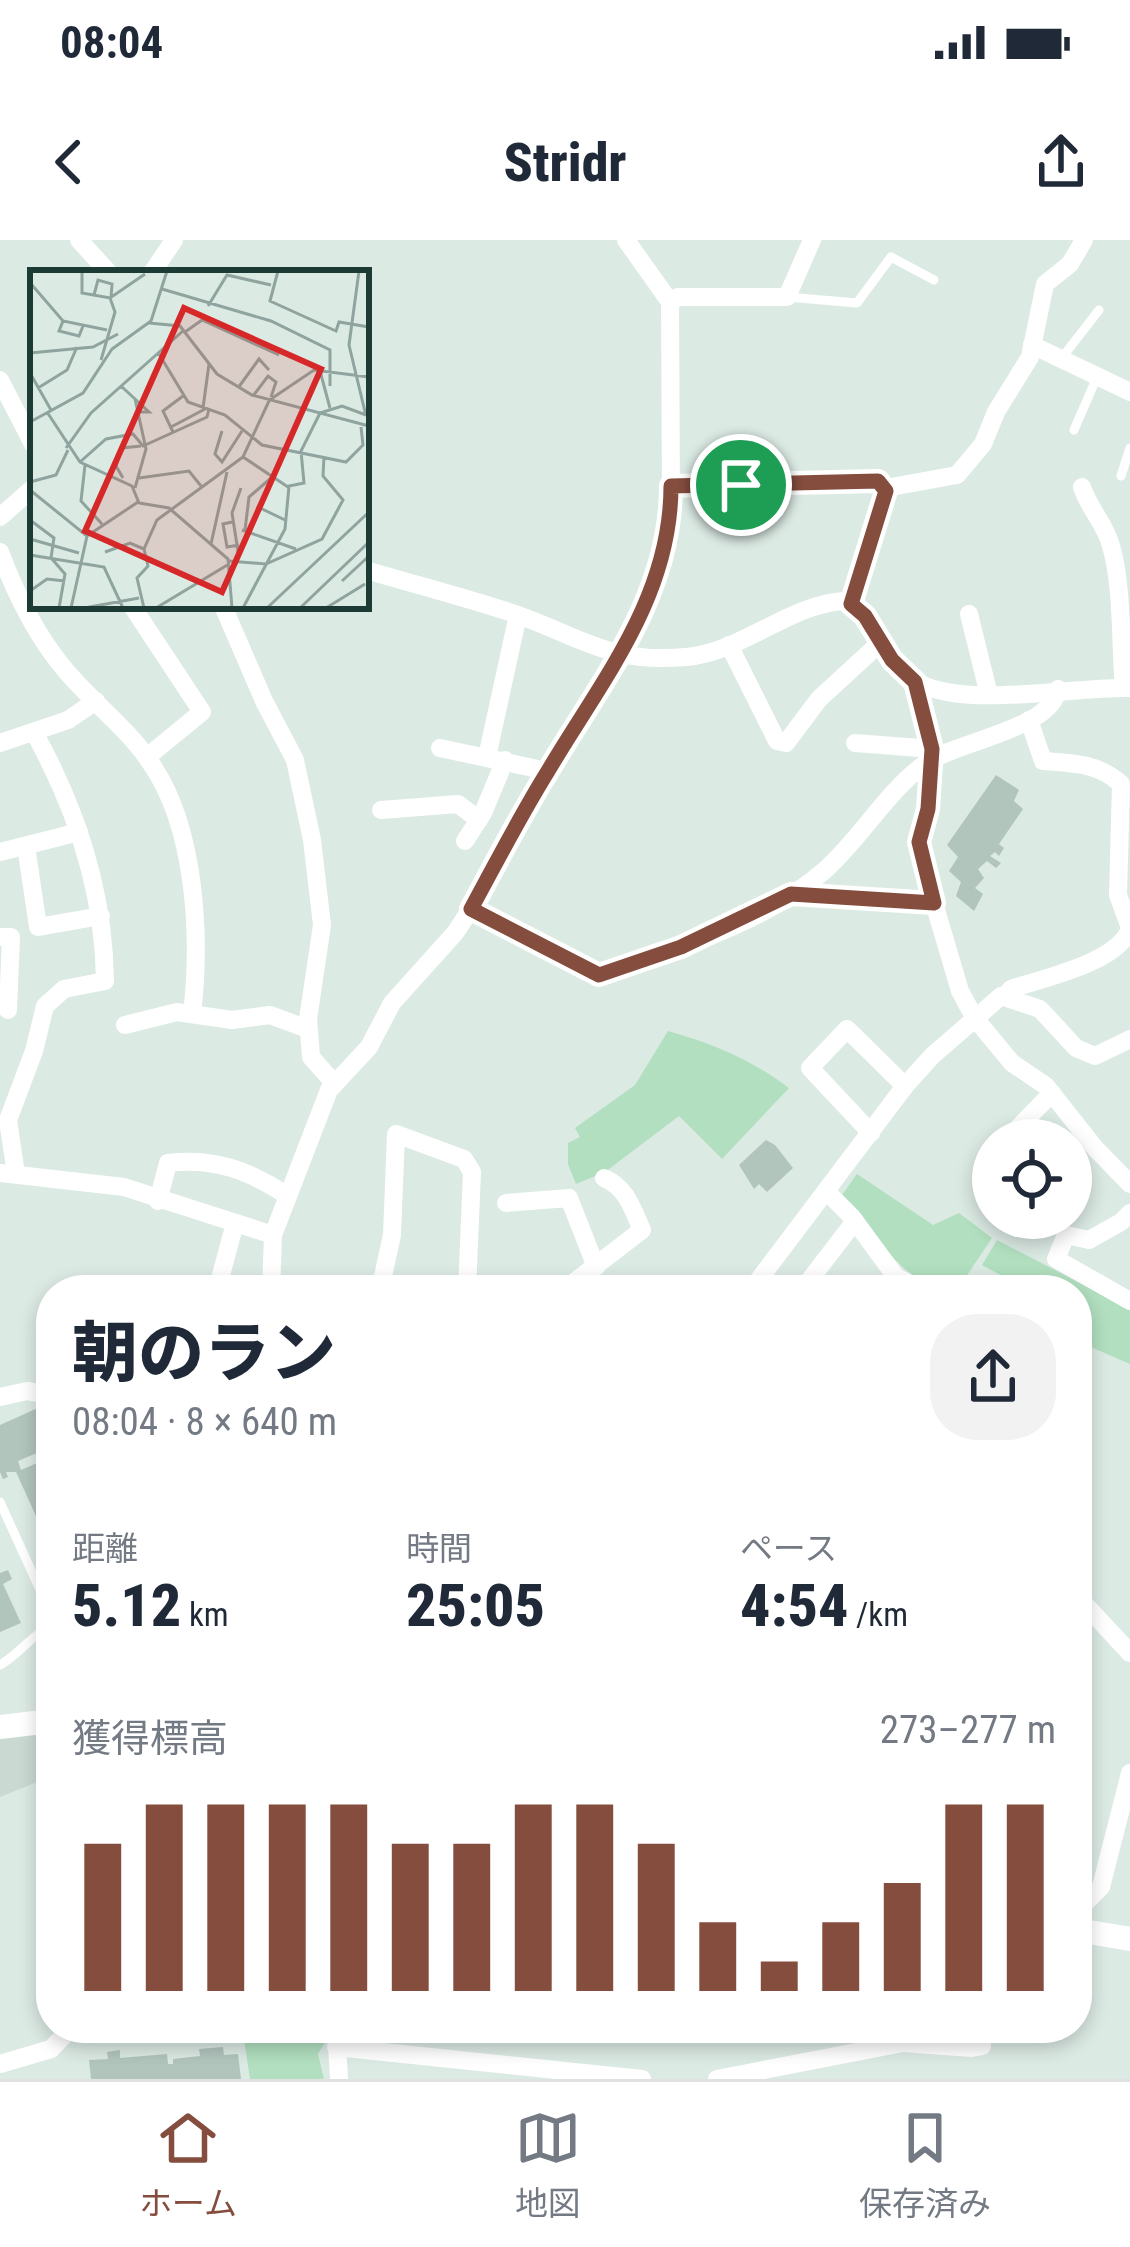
<!DOCTYPE html>
<html lang="ja">
<meta charset="utf-8">
<style>
body{margin:0;font-family:"Roboto Condensed","Noto Sans JP",sans-serif;background:#f2f2f3;color:#1f2937;height:100vh;display:flex;flex-direction:column;font-size:45px;white-space:nowrap}
*{box-sizing:border-box;margin:0}
p{font-size:39px;color:#747a83}
.icon{flex:none;width:66px;height:66px;fill:none;stroke:currentColor;stroke-width:2;stroke-linecap:round;stroke-linejoin:round}
.map{position:relative;flex:1;overflow:hidden}
.drawer{position:absolute;left:36px;top:1035px;width:1056px;height:768px;display:flex;flex-direction:column;background:#fff;border-radius:48px;box-shadow:0 6px 18px #0003}
.drawer>*{flex:none}
.controls{position:absolute;left:972px;top:879px;display:grid;gap:24px}
.controls a{display:grid;place-items:center;width:120px;height:120px;border-radius:50%;background:#fff;box-shadow:0 6px 18px #0003;font-size:60px}
.pin{position:absolute;display:grid;place-items:center;width:102px;height:102px;color:#fff;margin:-51px;border:6px solid #fff;border-radius:50%;box-shadow:0 3px 12px #0007}
.round{display:grid;place-items:center;flex:none;width:126px;height:126px;border-radius:48px;background:#f2f2f3}
.overview{display:flex;align-items:center;justify-content:space-between;height:204px;padding:0 36px}
h1{font-size:66px;font-weight:800;line-height:90px}
.figures{display:grid;grid-template-columns:repeat(3,1fr);gap:18px;height:204px;padding:12px 36px}
.figures div{display:grid;align-content:center}
.figures b{font-size:60px;font-weight:800}
.figures small{font-size:33px;font-weight:400}
.figures p{font-size:33px}
.chart{height:336px;padding:24px 36px}
.chart p{display:flex;justify-content:space-between}
.chart svg{width:100%;height:216px;margin-top:12px;stroke:#844d3d;stroke-width:6}
.status{display:flex;justify-content:space-between;align-items:center;height:84px;padding:0 60px;background:#fff;direction:ltr}
.status svg{height:33px;fill:currentColor}
header{display:flex;justify-content:space-between;align-items:center;height:156px;padding:0 36px;background:#fff;font-size:54px;font-weight:800}
.menu{display:flex;justify-content:space-around;align-items:center;height:168px;border-top:3px solid #e0e1e3;background:#fff;font-size:33px;color:#747a83}
.menu a{display:grid;justify-items:center;gap:6px}
.menu .selected{color:#844d3d}
.map>svg:first-child{display:block}
</style>
<div class="status"><b>08:04</b><svg viewBox="0 0 49 12"><path d="M0 12V9h3v3zM5 12V6h3v6zM10 12V3h3v9zM15 12V0h3v12zM26 1h20v11H26zM47 4h2v5h-2z"/></svg></div>
<header><svg class="icon" aria-label="back" viewBox="0 0 24 24"><path d="M15 5l-7 7 7 7"/></svg>Stridr<svg class="icon" aria-label="share" viewBox="0 0 24 24"><path d="M12 15V3M7 8l5-5 5 5M5 13v7h14v-7"/></svg></header>
<div class="map">
<svg width="1130" height="1839" viewBox="0 0 1130 1839">
<rect width="100%" height="100%" fill="#dceae4"/>
<path fill="#cadad3" d="M 35,1494 L 48,1519 L 42,1540 L 0,1557 L 0,1498 Z"/>
<g fill="#b1dfbf">
<path d="M 668,791 C 714,804 750,819 789,848 L 722,919 L 679,876 L 605,932 L 576,944 L 568,924 L 568,903 L 580,897 L 575,888 L 635,845 Z"/>
<path d="M 857,934 L 933,985 L 959,973 L 992,998 L 957,1050 C 903,1050 875,991 842,955 Z"/>
<path d="M 997,1000 L 1130,1069 L 1130,1124 L 1077,1101 L 1077,1050 L 1028,1050 L 982,1025 Z"/>
<path d="M 232,1788 L 327,1788 L 327,1799 L 318,1814 L 324,1839 L 250,1839 L 244,1799 Z"/>
</g>
<g fill="#b1c5bd">
<path d="M 996,535 L 1019,550 L 1014,561 L 1023,569 L 999,604 L 1004,608 L 999,616 L 995,612 L 990,616 L 1001,623 L 996,628 L 987,621 L 978,629 L 984,638 L 975,648 L 983,654 L 974,671 L 956,656 L 961,642 L 949,631 L 958,617 L 947,605 Z"/>
<path d="M 766,900 L 775,905 L 793,928 L 767,952 L 759,944 L 754,949 L 739,925 Z"/>
<path d="M 49,1163 L 51,1207 L 18,1221 L 21,1230 L 51,1217 L 51,1309 L 16,1232 L 6,1232 L 8,1237 L 3,1239 L 0,1232 L 0,1185 Z"/>
<path d="M 8,1330 L 12,1339 L 3,1344 L 21,1383 L 0,1392 L 0,1333 Z"/>
<path d="M 223,1807 L 224,1815 L 238,1814 L 241,1839 L 91,1839 L 89,1820 L 108,1819 L 107,1812 L 120,1810 L 120,1818 L 167,1814 L 168,1824 L 173,1824 L 173,1819 L 200,1816 L 199,1809 Z"/>
</g>
<g fill="none" stroke-linecap="round" stroke-linejoin="round">
<g stroke="#fff" stroke-width="9">
<path d="M 787,57 L 857,63 L 891,17 L 934,40"/>
<path d="M 1061,119 L 1099,70"/>
<path d="M 1074,190 L 1097,137"/>
<path d="M 1121,236 L 1130,208"/>
<path d="M 671,246 L 741,245"/>
<path d="M 796,654 L 934,663"/>
<path d="M 0,1262 L 51,1374"/>
<path d="M 0,1425 C 21,1413 31,1395 51,1386"/>
</g>
<g stroke="#fff" stroke-width="18">
<path d="M 79,0 L 109,33"/>
<path d="M 152,33 L 174,0"/>
<path d="M 670,62 L 678,57 L 787,57 L 812,0"/>
<path d="M 1032,105 L 1130,152"/>
<path d="M 0,140 L 33,204"/>
<path d="M 741,245 L 878,241 L 887,251"/>
<path d="M 1082,247 C 1089,269 1105,283 1111,306 C 1123,347 1120,405 1124,448"/>
<path d="M 0,277 L 33,248"/>
<path d="M 0,312 C 15,352 35,393 62,426 C 89,460 126,486 150,522 C 196,587 201,697 192,774"/>
<path d="M 366,330 C 416,345 468,358 518,375 C 582,398 612,424 686,417 C 742,412 788,365 843,361 C 875,372 883,416 909,437 C 953,472 1072,446 1130,448"/>
<path d="M 851,364 L 882,256 L 891,247 L 957,235 L 983,204 L 996,172 L 1030,117 L 1045,44 L 1070,24 L 1084,0"/>
<path d="M 132,366 L 202,472 L 147,517"/>
<path d="M 223,366 L 264,461 L 295,520 L 312,600 L 322,685 L 308,779 L 311,817 L 334,843"/>
<path d="M 969,374 L 989,455"/>
<path d="M 729,405 L 777,501 L 786,503 L 819,459 L 881,402"/>
<path d="M 915,442 C 920,465 932,492 932,516 C 932,550 918,585 921,619 L 960,751 L 974,777 L 1012,823 L 1046,846 L 1095,908 L 1130,944"/>
<path d="M 1029,480 L 1043,521 C 1072,523 1098,523 1121,544 L 1118,655 L 1130,688"/>
<path d="M 0,503 L 68,480 L 96,461"/>
<path d="M 855,503 L 933,509"/>
<path d="M 440,508 L 547,531"/>
<path d="M 487,517 L 518,375"/>
<path d="M 381,570 L 458,564 L 479,580"/>
<path d="M 465,601 L 483,573 L 505,520"/>
<path d="M 26,606 L 38,687 L 101,676"/>
<path d="M 0,612 L 79,592"/>
<path d="M 471,669 L 599,735 C 675,709 764,684 825,630 C 861,598 887,551 926,523 C 958,501 1052,489 1058,449"/>
<path d="M 0,697 L 11,697 L 8,770"/>
<path d="M 1005,757 L 1011,749 C 1043,738 1117,723 1130,689"/>
<path d="M 125,785 L 177,772 L 232,780 L 270,775 L 308,789"/>
<path d="M 871,893 L 810,828 L 847,789 L 905,846"/>
<path d="M 1022,900 L 1015,891 L 1052,853"/>
<path d="M 0,933 L 124,947 L 273,995"/>
<path d="M 16,934 L 8,880 L 34,811 L 45,766 L 64,749 L 105,741 C 104,653 77,570 35,494"/>
<path d="M 828,953 L 852,977 L 896,1037 L 922,1050"/>
<path d="M 158,961 L 168,923 C 214,917 250,931 288,956"/>
<path d="M 506,963 L 569,958 L 596,1027"/>
<path d="M 1130,973 L 1121,982 L 1089,1000 L 1066,995 L 1056,1019 L 1130,1061"/>
<path d="M 217,1050 L 235,983"/>
<path d="M 271,1050 L 273,995 L 329,850 L 369,807 L 392,763 L 455,693 L 471,669 L 547,531 L 622,417 L 663,323 L 671,260 L 670,62 L 626,0"/>
<path d="M 380,1050 L 392,995 L 396,894 L 464,919 L 472,932 L 467,1050"/>
<path d="M 564,1050 L 642,990 C 632,968 627,948 604,938"/>
<path d="M 751,1050 L 905,846 L 932,816 L 1001,756 L 1040,769 L 1076,808 L 1095,816 L 1130,799"/>
<path d="M 802,1050 L 855,981"/>
<path d="M 0,1157 L 27,1151 L 51,1155"/>
<path d="M 1077,1356 L 1130,1413"/>
<path d="M 1077,1671 L 1101,1647 L 1130,1533"/>
<path d="M 336,1788 L 339,1839"/>
<path d="M 336,1807 L 642,1839"/>
<path d="M 0,1824 L 51,1809 L 71,1788"/>
<path d="M 717,1839 L 903,1803 L 972,1808 L 982,1806 L 982,1788"/>
</g>
<g stroke="#fff" stroke-width="24">
<path d="M 0,1487 L 51,1481"/>
<path d="M 1077,1690 L 1130,1699"/>
</g>
</g>
<g fill="none" stroke-linecap="round" stroke-linejoin="round">
<g stroke="#fff" stroke-width="24">
<path id="route" d="M 878,241 L 886,251 L 851,364 L 865,376 L 892,420 L 915,442 L 932,509 L 928,569 L 919,602 L 934,663 L 791,654 L 681,707 L 599,735 L 471,669 C 496,623 520,576 548,531 C 602,440 671,357 671,246 Z"/>
</g>
<use href="#route" stroke="#844d3d" stroke-width="15"/>
</g>
<g transform="translate(30 30)">
<rect width="339" height="339" fill="#dceae4"/>
<path fill="none" stroke="#8fa49e" stroke-width="3" d="M 52,1 L 52,23 L 80,28 L 115,4M 248,1 L 240,31 L 306,61 L 309,52 L 339,57M 329,1 L 319,75 L 336,146M 2,15 L 33,51 L 77,60M 132,19 L 241,51 L 300,80 L 300,116M 64,25 L 68,10 L 82,14 L 81,28M 178,36 L 197,5 L 241,15M 33,51 L 29,61 L 49,66 L 53,56M 119,53 L 150,56 L 187,104 L 222,125 L 339,156M 155,62 L 172,50 L 249,85M 0,83 L 63,77 L 88,64M 129,84 L 158,132 L 195,145 L 232,175 L 316,192 L 333,175 L 331,157M 71,90 L 85,42 L 80,28M 290,101 L 300,138M 0,103 L 21,140M 91,116 L 119,142 L 109,142M 8,118 L 37,100 L 47,77M 208,118 L 229,89 L 239,100M 223,126 L 238,106 L 246,112 L 241,127M 105,129 L 116,179 L 105,218M 238,131 L 284,100 L 339,107M 173,138 L 179,94M 17,142 L 50,192 L 102,216 L 109,233 L 139,238 L 198,289 L 202,338M 0,152 L 53,123 L 82,79 L 121,51 L 137,1M 141,157 L 175,139M 192,161 L 185,184 L 192,192 L 212,161M 143,162 L 133,141 L 153,126M 36,178 L 61,143 L 154,60M 213,187 L 258,217M 50,192 L 76,169 L 103,164 L 113,176 L 177,147 L 179,139M 55,195 L 51,231 L 72,254M 93,208 L 86,196 L 92,178 L 111,176M 109,208 L 159,201 L 171,216M 0,212 L 26,205 L 38,180M 0,220 L 57,266 L 41,338M 233,228 L 228,237 L 255,250M 0,250 L 24,268 L 21,288M 202,252 L 193,254 L 197,277 L 209,275M 212,260 L 266,279M 215,260 L 219,227 L 241,208M 57,266 L 108,232M 0,269 L 49,283M 181,274 L 197,202M 75,282 L 100,273 L 114,279M 0,285 L 74,297 L 93,338M 209,288 L 202,243 L 211,218M 22,289 L 35,304 L 29,338M 199,291 L 236,294 L 292,269 L 313,230 L 293,206 L 294,186M 312,311 L 339,286M 0,321 L 17,309 L 35,311M 54,338 L 109,328M 114,338 L 107,308 L 118,296 L 114,279 L 127,250 L 213,187 L 239,131M 126,338 L 199,294M 213,338 L 255,259 L 259,216 L 274,213 L 271,181 L 290,143 L 312,136 L 336,145M 237,338 L 339,242M 270,338 L 339,272M 296,338 L 335,314"/>
<path fill="#d62828" fill-opacity="0.15" stroke="#d62828" stroke-width="6" d="M 154,38 L 291,99 L 192,322 L 55,261 Z"/>
<rect width="339" height="339" fill="none" stroke="#1c3b34" stroke-width="6"/>
</g>
</svg>
<div class="controls">
<a><svg class="icon" aria-label="locate" viewBox="0 0 24 24"><circle cx="12" cy="12" r="6"/><path d="M12 2v4M12 18v4M2 12h4M18 12h4"/></svg></a>
</div>
<div class="pin" style="left:741px;top:245px;background:#1e9e55"><svg class="icon" aria-label="arrive" viewBox="0 0 24 24"><path d="M6 21V4h12l-3 4 3 4H6"/></svg></div>
<section class="drawer">
<div class="overview"><div><h1>朝のラン</h1><p>08:04 · 8 × 640 m</p></div><a class="round"><svg class="icon" aria-label="share" viewBox="0 0 24 24"><path d="M12 15V3M7 8l5-5 5 5M5 13v7h14v-7"/></svg></a></div>
<div class="figures">
<div><p>距離</p><b>5.12<small> km</small></b></div>
<div><p>時間</p><b>25:05</b></div>
<div><p>ペース</p><b>4:54<small> /km</small></b></div>
</div>
<div class="chart"><p><span>獲得標高</span>273–277 m</p>
<svg viewBox="0 0 160 44" preserveAspectRatio="none"><path d="M5 44V14M15 44V6M25 44V6M35 44V6M45 44V6M55 44V14M65 44V14M75 44V6M85 44V6M95 44V14M105 44V30M115 44V38M125 44V30M135 44V22M145 44V6M155 44V6"/></svg>
</div>
</section>
</div>
<nav class="menu">
<a class="selected"><svg class="icon" aria-label="home" viewBox="0 0 24 24"><path d="M3 11l9-7 9 7M6 9v11h12V9"/></svg>ホーム</a>
<a><svg class="icon" aria-label="map" viewBox="0 0 24 24"><path d="M3 6l6-2 6 2 6-2v14l-6 2-6-2-6 2zM9 4v14M15 6v14"/></svg>地図</a>
<a><svg class="icon" aria-label="saved" viewBox="0 0 24 24"><path d="M7 4h10v16l-5-4-5 4z"/></svg>保存済み</a>
</nav>
